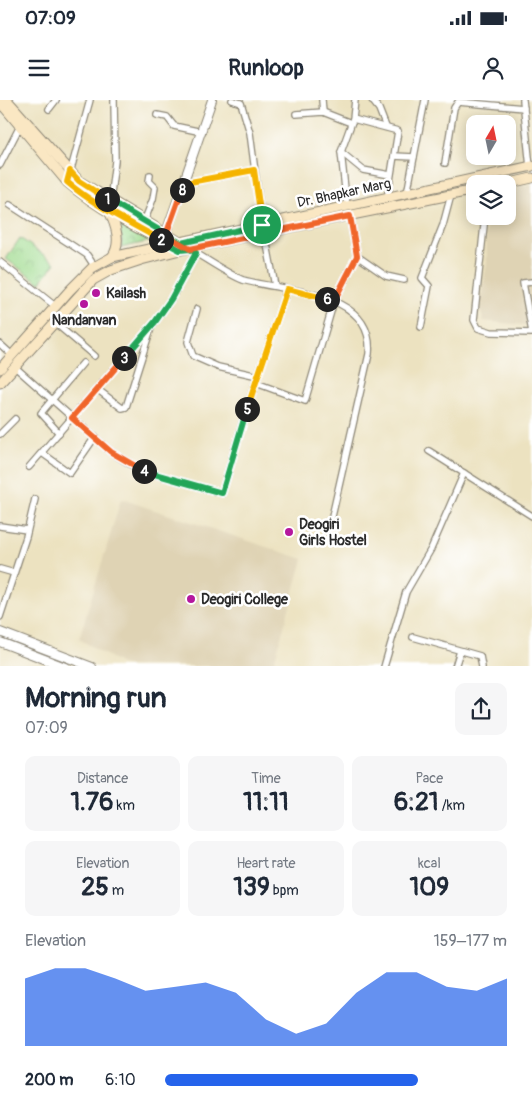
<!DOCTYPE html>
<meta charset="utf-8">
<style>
body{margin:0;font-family:Pangolin,sans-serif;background:#f6f6f7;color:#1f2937;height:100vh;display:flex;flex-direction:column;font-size:19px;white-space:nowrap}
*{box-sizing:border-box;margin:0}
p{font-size:16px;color:#747a83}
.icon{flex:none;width:28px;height:28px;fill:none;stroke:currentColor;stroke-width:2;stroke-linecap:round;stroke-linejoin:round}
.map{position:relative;height:566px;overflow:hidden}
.panel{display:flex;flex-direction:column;background:#fff;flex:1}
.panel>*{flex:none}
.needle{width:32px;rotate:9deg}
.controls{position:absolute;left:466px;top:15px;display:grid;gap:10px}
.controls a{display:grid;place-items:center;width:50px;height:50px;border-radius:10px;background:#fff;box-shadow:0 2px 12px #0003;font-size:25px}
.pin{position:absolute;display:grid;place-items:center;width:42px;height:42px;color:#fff;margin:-21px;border:2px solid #fff;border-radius:50%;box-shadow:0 1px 5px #0007}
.km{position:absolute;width:25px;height:25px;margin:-12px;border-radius:50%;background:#222;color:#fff;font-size:14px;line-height:25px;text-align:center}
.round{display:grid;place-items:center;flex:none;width:52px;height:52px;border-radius:10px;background:#f6f6f7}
.headline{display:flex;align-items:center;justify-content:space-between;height:85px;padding:0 25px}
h1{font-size:28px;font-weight:700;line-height:38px}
.figures{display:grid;grid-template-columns:repeat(3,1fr);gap:8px;height:85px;padding:5px 25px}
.figures div{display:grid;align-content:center;border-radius:10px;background:#f6f6f7;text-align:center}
.figures b{font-size:25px;font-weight:700}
.figures small{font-size:14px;font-weight:400}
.figures p{font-size:14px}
.chart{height:140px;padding:10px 25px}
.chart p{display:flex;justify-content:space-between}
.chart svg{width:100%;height:90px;margin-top:5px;fill:#2563eb;opacity:.7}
ul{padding:0 25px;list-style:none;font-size:16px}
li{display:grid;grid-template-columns:80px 60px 1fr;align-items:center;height:38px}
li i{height:12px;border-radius:6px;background:#2563eb}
.status{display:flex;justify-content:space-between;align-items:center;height:35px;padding:0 25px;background:#fff;direction:ltr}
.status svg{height:14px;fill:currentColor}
header{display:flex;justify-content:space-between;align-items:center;height:65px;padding:0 25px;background:#fff;font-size:22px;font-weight:700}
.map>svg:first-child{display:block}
</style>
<div class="status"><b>07:09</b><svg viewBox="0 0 49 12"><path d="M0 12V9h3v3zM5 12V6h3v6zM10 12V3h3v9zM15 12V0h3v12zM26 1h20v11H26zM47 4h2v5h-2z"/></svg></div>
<header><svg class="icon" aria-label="menu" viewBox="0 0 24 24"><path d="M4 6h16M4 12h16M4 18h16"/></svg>Runloop<svg class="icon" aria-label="person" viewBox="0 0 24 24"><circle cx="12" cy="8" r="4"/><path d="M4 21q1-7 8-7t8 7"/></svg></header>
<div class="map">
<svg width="532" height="567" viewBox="0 0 532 567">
<defs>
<pattern id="park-crowns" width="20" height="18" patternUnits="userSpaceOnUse" patternTransform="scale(1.25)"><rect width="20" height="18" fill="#a0db8f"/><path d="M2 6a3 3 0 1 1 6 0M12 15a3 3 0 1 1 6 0" fill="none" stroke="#8abc7c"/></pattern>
</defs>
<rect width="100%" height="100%" fill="#fff"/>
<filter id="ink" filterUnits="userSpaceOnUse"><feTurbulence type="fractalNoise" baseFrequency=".02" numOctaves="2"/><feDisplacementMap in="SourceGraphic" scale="10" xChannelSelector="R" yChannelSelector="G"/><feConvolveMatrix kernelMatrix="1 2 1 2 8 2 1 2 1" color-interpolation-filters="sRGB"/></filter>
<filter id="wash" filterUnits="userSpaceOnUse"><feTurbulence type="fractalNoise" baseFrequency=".0096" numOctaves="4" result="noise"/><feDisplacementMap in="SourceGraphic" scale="20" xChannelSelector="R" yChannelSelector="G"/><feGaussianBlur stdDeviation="1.12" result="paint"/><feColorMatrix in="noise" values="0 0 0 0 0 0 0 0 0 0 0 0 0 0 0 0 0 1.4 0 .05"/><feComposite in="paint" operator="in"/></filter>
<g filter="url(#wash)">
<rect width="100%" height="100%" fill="#ece2c0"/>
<g fill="#dfd3b4">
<path d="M 532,84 L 532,226 L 484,221 L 479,208 L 487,163 L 486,132 L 489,116 L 508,116 L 508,89 Z"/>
<path d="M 121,399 L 303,459 L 273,566 L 125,566 L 79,539 Z"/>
</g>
<g fill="url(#park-crowns)" stroke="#66835d">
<path d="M 118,121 L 151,139 L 150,141 L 121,148 L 122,141 Z"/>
<path d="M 20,138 L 55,163 L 40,183 L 6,159 Z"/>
</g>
</g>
<g filter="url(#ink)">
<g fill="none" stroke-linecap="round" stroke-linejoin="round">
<g stroke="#8c8676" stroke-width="8">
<g id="minor">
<path d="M 232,0 L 241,3 L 250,33 L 262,125"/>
<path d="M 322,0 L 323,12"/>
<path d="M 355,0 L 353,19 L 398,31 L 387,99"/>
<path d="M 372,0 L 379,9 L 386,27"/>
<path d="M 523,0 L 530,67"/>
<path d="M 49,9 L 56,0"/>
<path d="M 296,14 L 323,12 L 351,23"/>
<path d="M 157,15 L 167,17 L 174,26 L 202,32"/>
<path d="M 341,52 L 363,70 L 390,75"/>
<path d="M 394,56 L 414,57 L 425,0"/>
<path d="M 445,63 L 454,8 L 458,2 L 524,8"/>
<path d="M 0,65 L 20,26"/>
<path d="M 70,73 L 90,0"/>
<path d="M 185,83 L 254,70"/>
<path d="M 407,94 L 414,57"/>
<path d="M 110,101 L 115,61 L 114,0"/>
<path d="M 10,105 L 87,155 L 95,167"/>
<path d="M 347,107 L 341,52 L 353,19"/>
<path d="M 485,116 L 474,220 L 478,228 L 491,232 L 532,233"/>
<path d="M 144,122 L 153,99 L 155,87 L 149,81 L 150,75"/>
<path d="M 265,134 L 275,186"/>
<path d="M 189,149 C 203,157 229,175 243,180 C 285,192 375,190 369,254 L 331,421"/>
<path d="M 357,156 L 386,176 L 404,180"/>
<path d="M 0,162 L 55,206"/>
<path d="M 532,182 L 523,183 L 532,232"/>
<path d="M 197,209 L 188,242 L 193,256 L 218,267 L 258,276"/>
<path d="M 54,222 L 94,256"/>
<path d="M 421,227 L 429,186 L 422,178 L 443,125 L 451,95"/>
<path d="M 0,244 L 12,255"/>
<path d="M 15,267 L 111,352 L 140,370 L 222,393 L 246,311 L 287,189"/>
<path d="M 256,283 L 305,301 L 334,201 L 357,156 L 350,116"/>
<path d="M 97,289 L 122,308 L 126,307 L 151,228"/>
<path d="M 59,333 L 41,313 L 83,263"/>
<path d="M 0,334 L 15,319"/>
<path d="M 429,351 L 532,416"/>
<path d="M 42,353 L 70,373 L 95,337"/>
<path d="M 29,367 L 155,222 L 171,199 L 196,153"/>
<path d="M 0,426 L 27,430"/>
<path d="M 0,469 L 14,473"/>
<path d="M 0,517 L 26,437 L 35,399"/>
<path d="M 413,537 L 480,556 L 482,567"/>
<path d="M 384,567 L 406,492 L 431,449 L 464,373"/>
<path d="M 455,567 L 460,551"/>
</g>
</g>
<g stroke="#8c8676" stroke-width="10">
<g id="tertiary">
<path d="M 164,139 L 212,0"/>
<path d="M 0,532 L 92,567"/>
<path d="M 0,542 L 65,567"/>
</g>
</g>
<g stroke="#8c8676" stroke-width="11">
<g id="secondary">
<path d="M 7,0 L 79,81 L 183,144"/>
<path d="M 0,2 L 67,82 C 97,108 136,128 171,145"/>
<path d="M 506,84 L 532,78"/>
<path d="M 109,111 C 116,126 122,143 112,157"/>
<path d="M 0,269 L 70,190 L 92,168 L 112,157 L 532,66"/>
<path d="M 0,283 L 93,180 L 111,170 L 141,160 L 180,150 L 475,90"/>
</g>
</g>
<use href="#minor" stroke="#fff" stroke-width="5.5"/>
<use href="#tertiary" stroke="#fff" stroke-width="8"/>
<use href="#secondary" stroke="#fae7c3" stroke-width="9"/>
</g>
</g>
<g fill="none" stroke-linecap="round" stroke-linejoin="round" filter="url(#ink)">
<g stroke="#fff" stroke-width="10">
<path id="split-1" d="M 107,99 L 181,143 L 262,125"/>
</g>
<g stroke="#fff" stroke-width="10">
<path id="split-2" d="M 107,99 L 79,81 L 70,71 L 67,82 C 95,106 129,122 161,140"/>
</g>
<g stroke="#fff" stroke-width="10">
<path id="split-3" d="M 124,258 L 155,222 L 171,199 L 196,153 L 190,149 L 180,150 L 161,140"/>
</g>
<g stroke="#fff" stroke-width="10">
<path id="split-4" d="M 124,258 L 72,318 L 111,352 L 144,371"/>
</g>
<g stroke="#fff" stroke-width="10">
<path id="split-5" d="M 144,371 L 222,393 L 247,309"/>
</g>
<g stroke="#fff" stroke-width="10">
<path id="split-6" d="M 247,309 L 287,189 L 327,199"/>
</g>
<g stroke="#fff" stroke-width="10">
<path id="split-7" d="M 281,130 L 350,116 L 357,156 L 334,201 L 327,199"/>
</g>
<g stroke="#fff" stroke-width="10">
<path id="split-8" d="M 182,90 L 166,135 L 190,149 L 281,130"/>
</g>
<g stroke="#fff" stroke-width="10">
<path id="split-9" d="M 182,90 L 185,83 L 254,70 L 262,125"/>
</g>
<use href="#split-1" stroke="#22a559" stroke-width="6"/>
<use href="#split-2" stroke="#f5b400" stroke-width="6"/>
<use href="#split-3" stroke="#22a559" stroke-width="6"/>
<use href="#split-4" stroke="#f0652b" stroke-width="6"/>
<use href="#split-5" stroke="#22a559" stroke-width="6"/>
<use href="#split-6" stroke="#f5b400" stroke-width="6"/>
<use href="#split-7" stroke="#f0652b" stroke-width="6"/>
<use href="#split-8" stroke="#f0652b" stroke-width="6"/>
<use href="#split-9" stroke="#f5b400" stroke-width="6"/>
</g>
<g fill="#b5179e" stroke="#fff" stroke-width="2">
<circle cx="96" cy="193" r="5"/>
<circle cx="84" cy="204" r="5"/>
<circle cx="289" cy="432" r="5"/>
<circle cx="191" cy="499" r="5"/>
</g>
<g text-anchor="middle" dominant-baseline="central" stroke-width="5" stroke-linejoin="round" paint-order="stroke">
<g font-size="14" fill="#2b2b2b" stroke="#fff">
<text transform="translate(344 93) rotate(-12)">Dr. Bhapkar Marg</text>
</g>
<g font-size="14" font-weight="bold" fill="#2b2b2b" stroke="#fff" text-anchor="start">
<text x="106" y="193">Kailash</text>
<text x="84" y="220" text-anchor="middle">Nandanvan</text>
<text x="299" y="424">Deogiri<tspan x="299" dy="16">Girls Hostel</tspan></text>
<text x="201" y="499">Deogiri College</text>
</g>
</g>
</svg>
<div class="controls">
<a><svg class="needle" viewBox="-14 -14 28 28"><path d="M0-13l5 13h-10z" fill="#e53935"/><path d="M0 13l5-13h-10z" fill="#747a83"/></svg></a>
<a><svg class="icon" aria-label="layers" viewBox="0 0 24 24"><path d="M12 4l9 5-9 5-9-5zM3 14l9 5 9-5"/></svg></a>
</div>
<div class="pin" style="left:262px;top:125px;background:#1e9e55"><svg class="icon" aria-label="arrive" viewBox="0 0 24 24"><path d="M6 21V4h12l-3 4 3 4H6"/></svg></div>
<b class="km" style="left:107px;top:99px">1</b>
<b class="km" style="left:161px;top:140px">2</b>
<b class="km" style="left:124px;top:258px">3</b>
<b class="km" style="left:144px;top:371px">4</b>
<b class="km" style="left:247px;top:309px">5</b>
<b class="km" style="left:327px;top:199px">6</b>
<b class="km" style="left:182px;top:90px">8</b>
</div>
<section class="panel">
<div class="headline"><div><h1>Morning run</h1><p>07:09</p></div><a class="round"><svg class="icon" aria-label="share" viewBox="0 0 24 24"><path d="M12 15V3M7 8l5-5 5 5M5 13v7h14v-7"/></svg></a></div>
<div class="figures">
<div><p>Distance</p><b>1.76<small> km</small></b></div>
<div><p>Time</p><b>11:11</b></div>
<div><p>Pace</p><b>6:21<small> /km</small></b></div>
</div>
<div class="figures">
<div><p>Elevation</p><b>25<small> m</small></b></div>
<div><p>Heart rate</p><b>139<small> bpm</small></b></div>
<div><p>kcal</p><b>109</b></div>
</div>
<div class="chart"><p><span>Elevation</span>159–177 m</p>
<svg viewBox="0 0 160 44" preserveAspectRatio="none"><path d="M0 44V11L10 6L20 6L30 11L40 17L50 15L60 13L70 18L80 31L90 38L100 33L110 18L120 8L130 8L140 15L150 17L160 11V44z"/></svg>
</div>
<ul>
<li><b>200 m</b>6:10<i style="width:74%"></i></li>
</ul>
</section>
